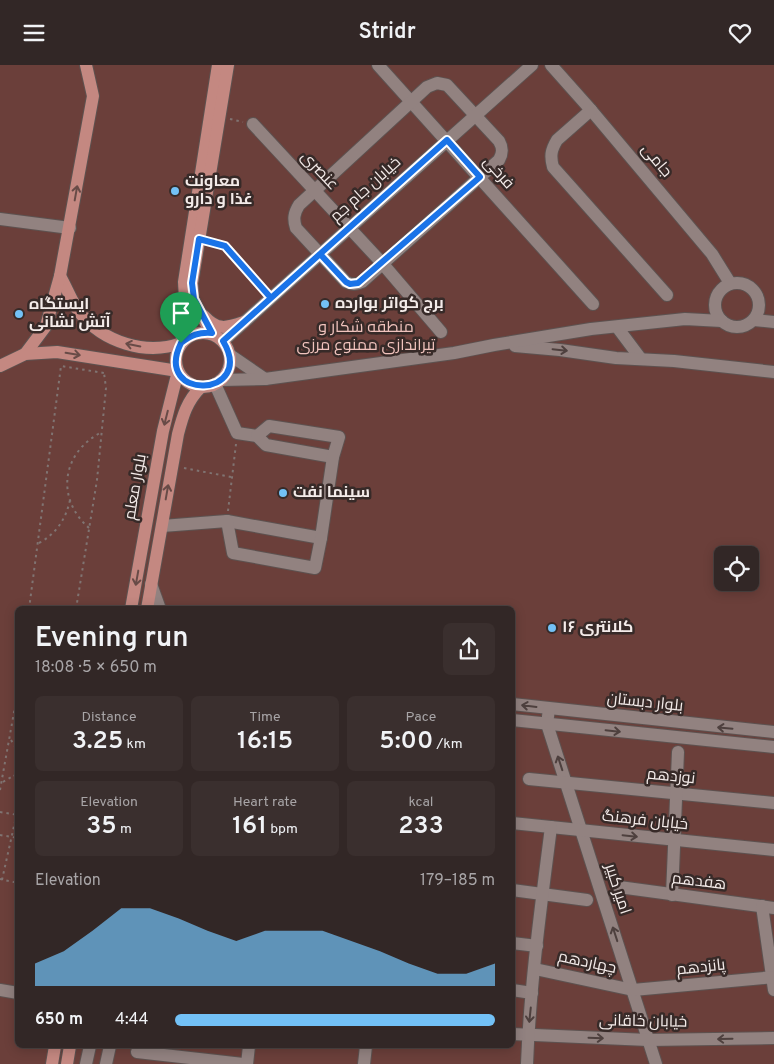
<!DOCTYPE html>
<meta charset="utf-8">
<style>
body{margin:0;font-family:Overpass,Cairo,sans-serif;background:#3a2f2e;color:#f1f3f6;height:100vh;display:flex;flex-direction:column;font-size:19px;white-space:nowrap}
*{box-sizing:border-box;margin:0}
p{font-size:16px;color:#a8a5a7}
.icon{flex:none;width:28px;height:28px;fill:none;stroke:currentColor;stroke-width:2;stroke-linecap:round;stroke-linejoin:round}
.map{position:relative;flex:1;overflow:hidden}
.panel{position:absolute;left:15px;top:541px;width:500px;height:442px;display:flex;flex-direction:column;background:#322726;border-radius:8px;box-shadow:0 2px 12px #0003,0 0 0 1px #4d4443}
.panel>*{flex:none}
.buttons{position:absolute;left:714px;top:481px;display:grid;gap:10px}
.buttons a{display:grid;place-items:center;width:45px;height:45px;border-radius:8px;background:#322726;box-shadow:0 2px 12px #0003,0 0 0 1px #4d4443;font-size:25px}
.pin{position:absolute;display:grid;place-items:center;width:42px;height:42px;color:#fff;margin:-51px -21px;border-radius:50% 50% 50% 0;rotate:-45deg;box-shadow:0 0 5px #0007}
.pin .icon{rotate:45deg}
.round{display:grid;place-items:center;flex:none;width:52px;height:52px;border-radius:8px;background:#3a2f2e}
.summary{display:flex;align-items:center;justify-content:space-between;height:85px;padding:0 20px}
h1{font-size:28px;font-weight:600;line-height:38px}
.metrics{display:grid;grid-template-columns:repeat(3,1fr);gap:8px;height:85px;padding:5px 20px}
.metrics div{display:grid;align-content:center;border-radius:8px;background:#3a2f2e;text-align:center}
.metrics b{font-size:25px;font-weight:600}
.metrics small{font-size:14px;font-weight:400}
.metrics p{font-size:14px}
.chart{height:140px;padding:10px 20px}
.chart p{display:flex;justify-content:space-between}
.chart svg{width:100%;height:90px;margin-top:5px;fill:#73c1f6;opacity:.7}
ul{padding:0 20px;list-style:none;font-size:16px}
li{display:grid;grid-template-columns:80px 60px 1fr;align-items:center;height:38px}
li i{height:12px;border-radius:6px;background:#73c1f6}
header{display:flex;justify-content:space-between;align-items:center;height:65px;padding:0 20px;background:#322726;font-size:22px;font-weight:600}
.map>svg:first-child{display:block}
</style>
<header><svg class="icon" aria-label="menu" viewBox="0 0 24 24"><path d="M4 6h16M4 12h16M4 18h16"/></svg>Stridr<svg class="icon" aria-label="heart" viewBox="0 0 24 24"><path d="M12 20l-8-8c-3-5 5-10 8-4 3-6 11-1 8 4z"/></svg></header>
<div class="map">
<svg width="774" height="999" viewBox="0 0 774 999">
<rect width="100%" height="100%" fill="#423432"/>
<path fill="#6b3f3a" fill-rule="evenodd" d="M 0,0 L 774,0 L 774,999 L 0,999 ZM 722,490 L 750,490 L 750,518 L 722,518 ZM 18,544 L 512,544 L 512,981 L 18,981 Z"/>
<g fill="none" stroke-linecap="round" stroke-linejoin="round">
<g stroke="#5d5250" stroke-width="14">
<g id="minor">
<path d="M 378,0 L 593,239"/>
<path d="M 551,0 L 591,45 L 712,189 L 730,218"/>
<path d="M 437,18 L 447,20 L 499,76 C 503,83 503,88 499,95 L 362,217 C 356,220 352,220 346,217 L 296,163 C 293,154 294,148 299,140 L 427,22 Z"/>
<path d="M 591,45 L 557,75 C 551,85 550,91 553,102 L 667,230"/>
<path d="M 253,59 L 382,198 L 441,267"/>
<path d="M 0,154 L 70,163"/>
<circle cx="737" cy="240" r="22"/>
<path d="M 754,255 L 774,257"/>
<path d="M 617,262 L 641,294"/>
<path d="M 223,276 L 532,0"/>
<path d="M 515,281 L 560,285 L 616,293 L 674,296 L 774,307"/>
<path d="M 230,290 L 265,314"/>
<path d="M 221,315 L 265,314 L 454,288 L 494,280 L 591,264 L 685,254 L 722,256"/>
<path d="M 215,319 L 237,368 L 257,371 L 266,380 L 333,392"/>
<path d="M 227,456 L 321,473 L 333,392 L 339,372 L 269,361 L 257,371"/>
<path d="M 162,461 L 227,456 L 233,488 L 315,503 L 321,473"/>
<path d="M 151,519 L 160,544"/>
<path d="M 512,639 L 774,667"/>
<path d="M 549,644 L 547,659 L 656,999"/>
<path d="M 512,655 L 774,682"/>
<path d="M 529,714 L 774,738"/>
<path d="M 512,758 L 774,785"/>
<path d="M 619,822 L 774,843"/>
<path d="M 512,825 L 587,835"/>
<path d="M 672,830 L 678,687"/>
<path d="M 762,841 L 774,925"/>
<path d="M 512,878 L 537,881"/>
<path d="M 535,904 L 633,925 L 774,912"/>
<path d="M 0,925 L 18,928"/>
<path d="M 512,925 L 532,928"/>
<path d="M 512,969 L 648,975 L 774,973"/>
<path d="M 137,987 L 243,999"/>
<path d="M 86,999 L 90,981"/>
<path d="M 106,999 L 110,981"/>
<path d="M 247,999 L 249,981"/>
<path d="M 364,999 L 366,981"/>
<path d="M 527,999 C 530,920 541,841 551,762"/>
</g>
</g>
<g stroke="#5d5250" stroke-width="14">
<g id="major">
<path d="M 60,211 C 67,223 72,238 80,248 C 103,277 146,291 181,278 L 186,252 L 184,217 L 218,0"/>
<path d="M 204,251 C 218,266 226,263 244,257"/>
<path d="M 211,268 L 193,234 L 192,218 L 228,0"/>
<circle cx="203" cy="295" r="27"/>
<path d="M 25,289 L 46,261 L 60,211 L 93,31 L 86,0"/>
<path d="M 0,301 L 25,289 L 57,287 L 178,306 L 163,366 L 131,544"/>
<path d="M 147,544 L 178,369 C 183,350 187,336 201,322"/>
<path d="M 52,999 L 55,981"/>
<path d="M 67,999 L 70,981"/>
</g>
</g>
<g stroke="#807472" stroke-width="2" stroke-dasharray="2.5 4" stroke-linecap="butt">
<path d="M 230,54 L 243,57"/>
<path d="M 209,177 L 225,181 L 264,225"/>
<path d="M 184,403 L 231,412"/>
<path d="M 228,446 L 236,379"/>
<path d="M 89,463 C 55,433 62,387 102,367"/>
<path d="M 39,478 C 56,469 66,454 70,435"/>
<path d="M 29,544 L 61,301 L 104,308"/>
<path d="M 76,544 L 97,415 L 106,323 L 104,308"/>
<path d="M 11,675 L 18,686"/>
<path d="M 14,710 L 18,716"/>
<path d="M 3,717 L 18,708"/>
<path d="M 0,725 L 18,625"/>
<path d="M 0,747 L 18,750"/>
<path d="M 0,770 L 18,773"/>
<path d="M 0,814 L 18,818"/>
<path d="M 2,815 L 18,743"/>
<path d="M 16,917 L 18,905"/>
</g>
<use href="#minor" stroke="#928280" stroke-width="12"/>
<use href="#major" stroke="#c48881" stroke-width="12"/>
</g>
<defs><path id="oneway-shaft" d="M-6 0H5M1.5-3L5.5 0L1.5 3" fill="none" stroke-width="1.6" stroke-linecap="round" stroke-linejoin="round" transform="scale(1.25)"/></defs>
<g stroke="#684b47">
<use href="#oneway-shaft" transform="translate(76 128) rotate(-80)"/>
<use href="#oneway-shaft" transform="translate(133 280) rotate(-169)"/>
<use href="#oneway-shaft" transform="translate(73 289) rotate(9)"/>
<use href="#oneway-shaft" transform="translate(166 353) rotate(104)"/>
<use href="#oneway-shaft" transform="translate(167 427) rotate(-80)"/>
<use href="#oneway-shaft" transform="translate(137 513) rotate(100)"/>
</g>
<g stroke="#4e403e">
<use href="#oneway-shaft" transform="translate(560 285) rotate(6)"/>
<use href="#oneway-shaft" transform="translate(529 641) rotate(-173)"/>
<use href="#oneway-shaft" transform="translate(725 663) rotate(-175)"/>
<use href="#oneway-shaft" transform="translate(613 666) rotate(6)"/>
<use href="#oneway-shaft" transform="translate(560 698) rotate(-108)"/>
<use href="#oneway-shaft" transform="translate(630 771) rotate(6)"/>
<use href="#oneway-shaft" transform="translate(615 869) rotate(-108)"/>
<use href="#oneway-shaft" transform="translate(530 950) rotate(96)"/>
<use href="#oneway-shaft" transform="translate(596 973) rotate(2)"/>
<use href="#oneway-shaft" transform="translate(725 974) rotate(179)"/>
</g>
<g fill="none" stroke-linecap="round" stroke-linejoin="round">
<g stroke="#fff" stroke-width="10">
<path id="route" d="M 181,278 C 152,337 257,333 223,276 L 320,189 L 346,217 L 350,219 L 358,218 L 480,112 L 447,75 L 271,233 L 225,181 L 199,174 L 192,218 L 194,234 L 212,268 C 199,267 191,270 181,278"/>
</g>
<use href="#route" stroke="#1a73e8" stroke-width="6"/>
</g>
<g fill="#73c1f6" stroke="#372a28" stroke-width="2">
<circle cx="175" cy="126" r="5"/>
<circle cx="325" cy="239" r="5"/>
<circle cx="19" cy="249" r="5"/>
<circle cx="283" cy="428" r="5"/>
<circle cx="552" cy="563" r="5"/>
</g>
<g text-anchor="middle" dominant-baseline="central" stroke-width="5" stroke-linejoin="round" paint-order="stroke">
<g font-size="16" fill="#f4ebe9" stroke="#372a28">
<text transform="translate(656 96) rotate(50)">جامی</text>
<text transform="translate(319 106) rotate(47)">عنصری</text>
<text transform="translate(498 108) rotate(48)">فرخی</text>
<text transform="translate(366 125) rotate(-42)">خیابان جام جم</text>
<text transform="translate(136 422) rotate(-80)">بلوار معلم</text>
<text transform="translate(645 638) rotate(6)">بلوار دبستان</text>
<text transform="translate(671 712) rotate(6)">نوزدهم</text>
<text transform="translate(645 756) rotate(6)">خیابان فرهنگ</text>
<text transform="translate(699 817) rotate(7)">هفدهم</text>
<text transform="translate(617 824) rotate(72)">امیر کبیر</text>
<text transform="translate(587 898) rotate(12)">چهاردهم</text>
<text transform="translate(701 903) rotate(-6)">پانزدهم</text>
<text transform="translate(643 957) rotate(1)">خیابان خاقانی</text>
</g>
<g font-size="16" font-weight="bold" fill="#f4ebe9" stroke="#372a28" text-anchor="start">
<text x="185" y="117">معاونت<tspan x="185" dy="18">غذا و دارو</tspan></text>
<text x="335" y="239">برج کواتر بوارده</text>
<text x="29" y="240">ایستگاه<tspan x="29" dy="18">آتش نشانی</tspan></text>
<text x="293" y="428">سینما نفت</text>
<text x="562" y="563">کلانتری ۱۶</text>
</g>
<g font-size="16" fill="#f1c3bd" stroke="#372a28">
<text x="366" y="263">منطقه شکار و<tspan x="366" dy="18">تیراندازی ممنوع مرزی</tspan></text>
</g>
</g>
</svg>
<div class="buttons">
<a><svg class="icon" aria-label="locate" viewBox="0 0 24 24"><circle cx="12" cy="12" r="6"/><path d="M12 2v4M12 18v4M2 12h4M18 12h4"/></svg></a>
</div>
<div class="pin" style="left:181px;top:278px;background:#1e9e55"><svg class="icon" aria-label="arrive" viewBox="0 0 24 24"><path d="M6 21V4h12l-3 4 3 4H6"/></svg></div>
<section class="panel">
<div class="summary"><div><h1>Evening run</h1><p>18:08 · 5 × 650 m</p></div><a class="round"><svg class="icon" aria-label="share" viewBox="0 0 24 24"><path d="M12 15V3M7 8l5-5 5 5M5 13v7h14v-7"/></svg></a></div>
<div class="metrics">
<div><p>Distance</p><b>3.25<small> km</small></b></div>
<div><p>Time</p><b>16:15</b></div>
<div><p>Pace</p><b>5:00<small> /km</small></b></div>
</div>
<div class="metrics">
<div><p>Elevation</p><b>35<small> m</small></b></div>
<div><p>Heart rate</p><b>161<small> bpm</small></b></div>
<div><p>kcal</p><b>233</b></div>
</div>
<div class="chart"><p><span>Elevation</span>179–185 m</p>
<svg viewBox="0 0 160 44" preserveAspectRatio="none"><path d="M0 44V33L10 27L20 17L30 6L40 6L50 11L60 17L70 22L80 17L90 17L100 17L110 22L120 27L130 33L140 38L150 38L160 33V44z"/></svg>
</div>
<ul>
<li><b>650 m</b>4:44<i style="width:100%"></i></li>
</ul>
</section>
</div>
